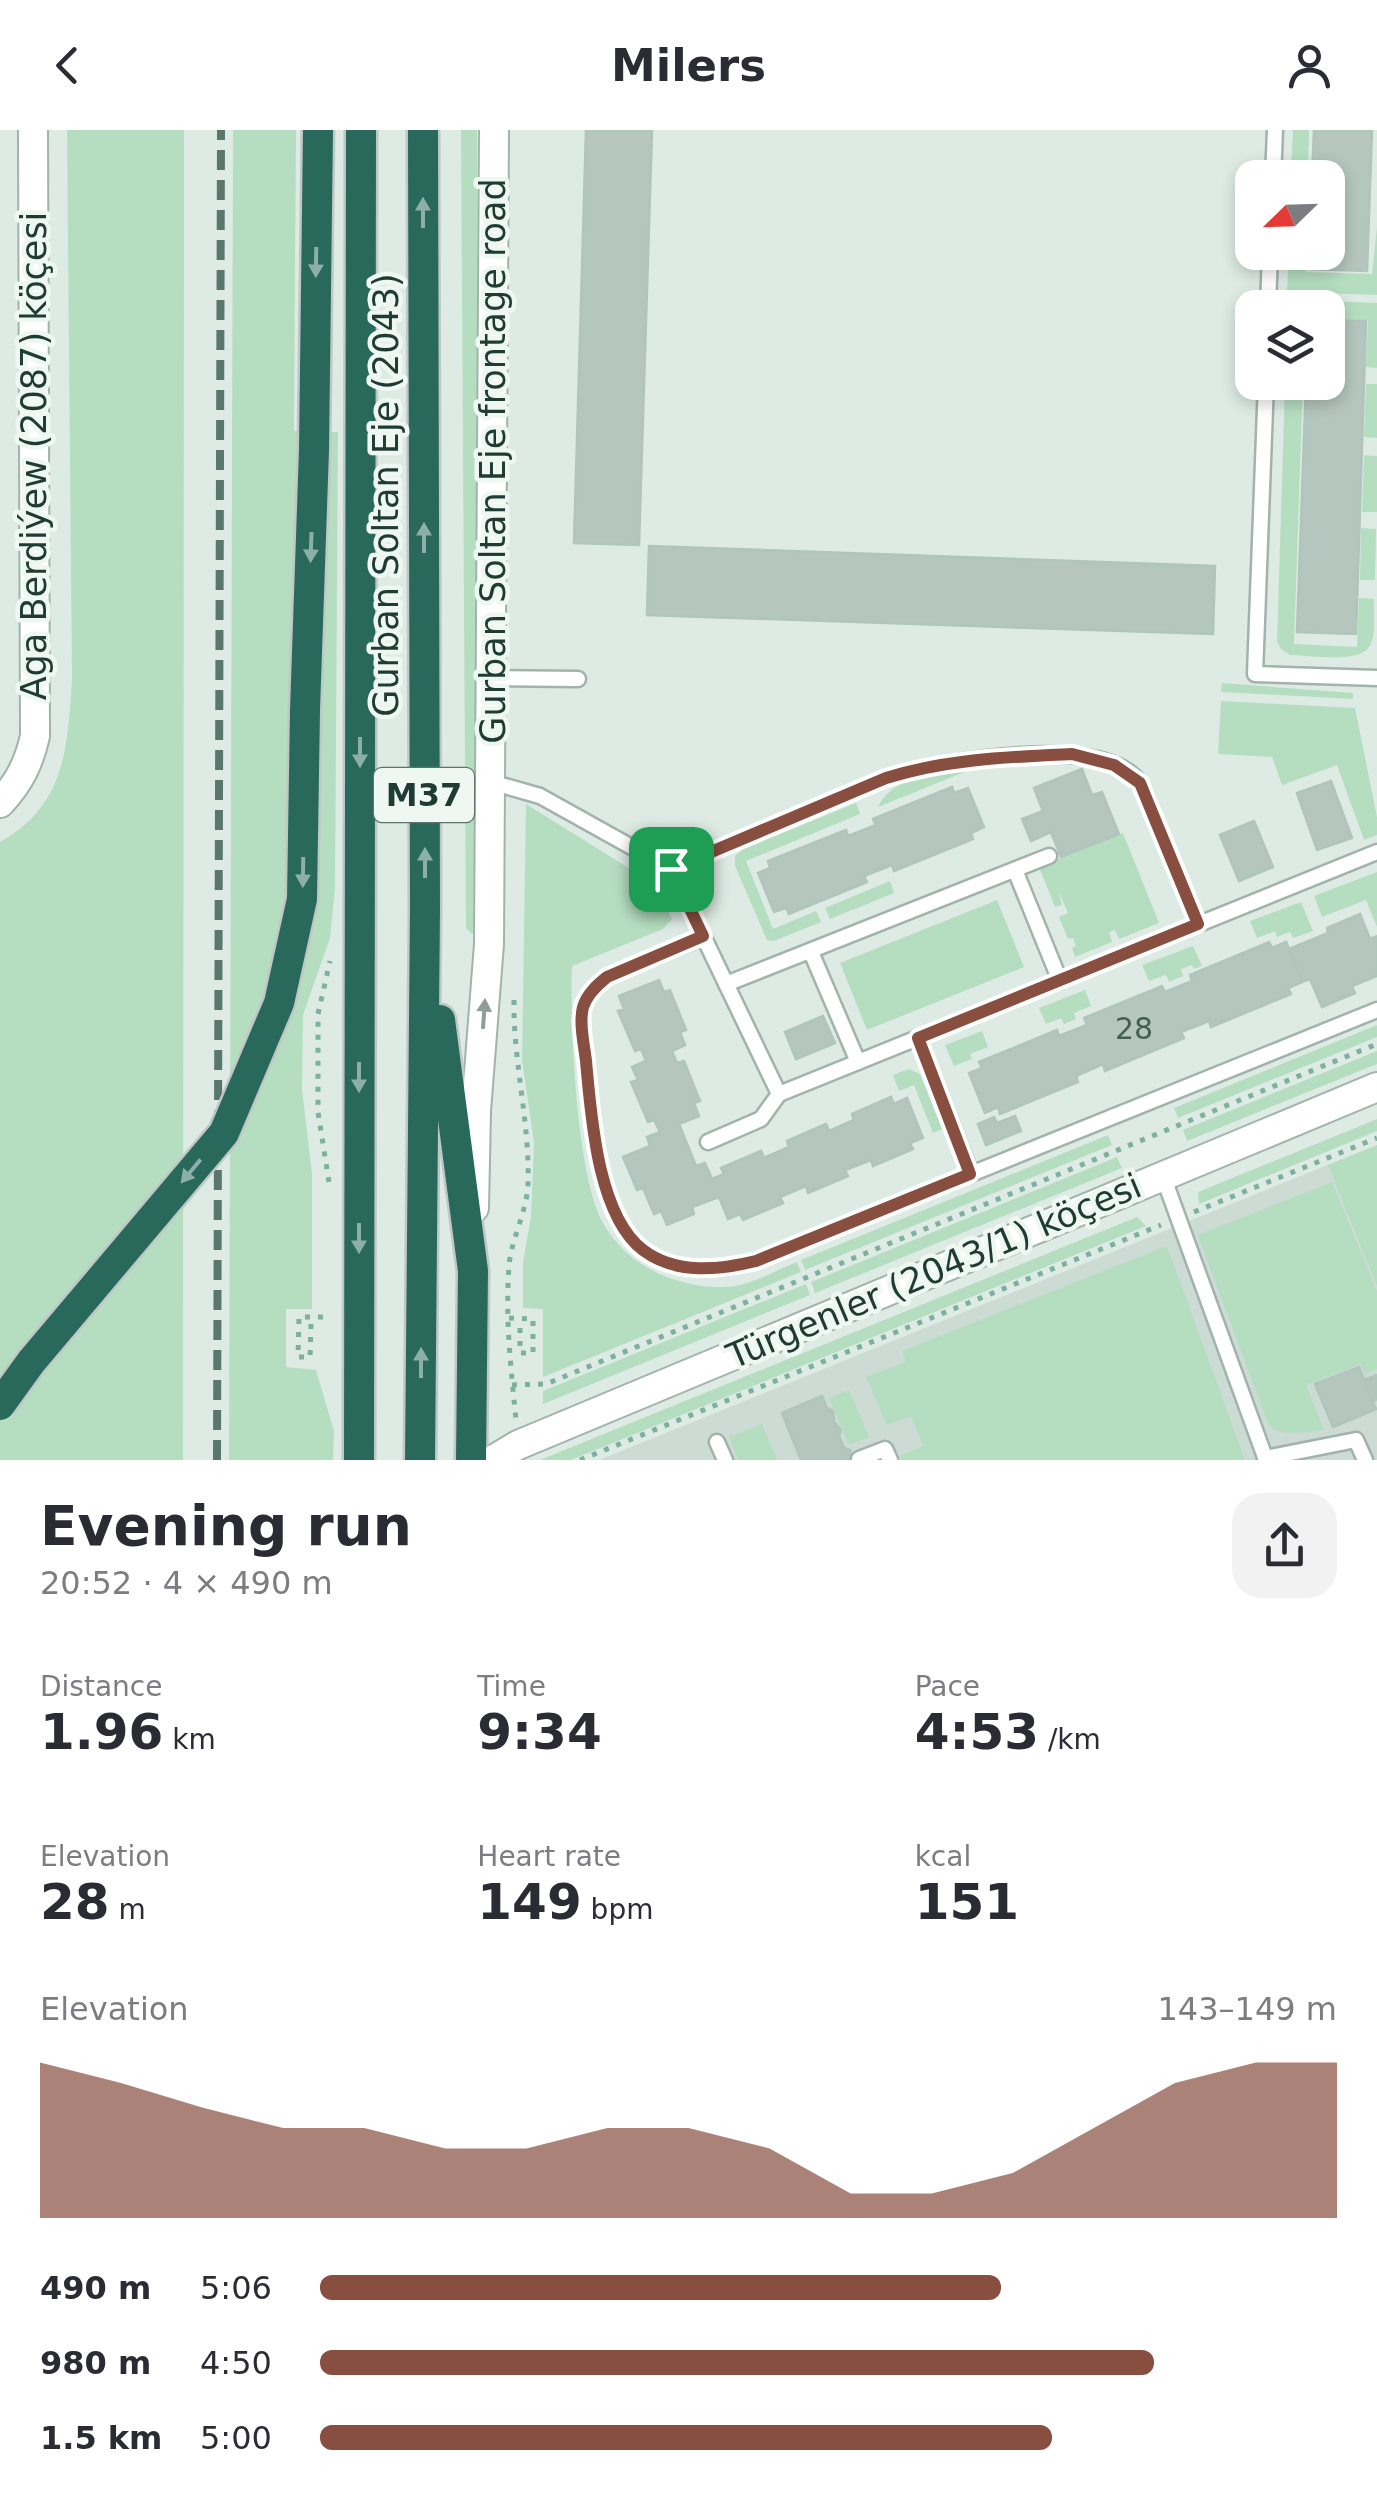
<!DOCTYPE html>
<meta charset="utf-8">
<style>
body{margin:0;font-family:"DejaVu Sans",sans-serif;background:#f2f2f3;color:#2b2b33;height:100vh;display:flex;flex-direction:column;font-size:38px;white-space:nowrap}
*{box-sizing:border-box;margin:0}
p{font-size:32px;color:#7c7c81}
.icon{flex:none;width:55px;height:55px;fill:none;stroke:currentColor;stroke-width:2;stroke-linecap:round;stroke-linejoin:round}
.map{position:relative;height:1330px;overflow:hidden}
.drawer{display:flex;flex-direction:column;background:#fff;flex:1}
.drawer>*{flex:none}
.needle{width:65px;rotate:247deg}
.buttons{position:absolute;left:1235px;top:30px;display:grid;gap:20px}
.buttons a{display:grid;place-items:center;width:110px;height:110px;border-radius:20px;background:#fff;box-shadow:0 5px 15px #0003;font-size:50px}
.pin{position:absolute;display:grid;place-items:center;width:85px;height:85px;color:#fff;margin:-42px;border-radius:20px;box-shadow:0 5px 15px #0006}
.round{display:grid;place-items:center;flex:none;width:105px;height:105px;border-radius:30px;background:#f2f2f3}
.head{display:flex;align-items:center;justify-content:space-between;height:170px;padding:0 40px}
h1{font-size:55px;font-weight:600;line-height:75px}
.metrics{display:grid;grid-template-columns:repeat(3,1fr);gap:15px;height:170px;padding:10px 40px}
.metrics div{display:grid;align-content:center}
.metrics b{font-size:50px;font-weight:600}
.metrics small{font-size:28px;font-weight:400}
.metrics p{font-size:28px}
.chart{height:280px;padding:20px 40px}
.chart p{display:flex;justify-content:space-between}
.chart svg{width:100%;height:180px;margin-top:10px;fill:#884e3f;opacity:.7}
ul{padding:0 40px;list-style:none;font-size:32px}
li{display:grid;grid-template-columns:160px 120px 1fr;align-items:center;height:75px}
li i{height:25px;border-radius:12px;background:#884e3f}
header{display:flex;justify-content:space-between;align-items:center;height:130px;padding:0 40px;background:#fff;font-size:45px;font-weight:600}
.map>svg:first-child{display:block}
</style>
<header><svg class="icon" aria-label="back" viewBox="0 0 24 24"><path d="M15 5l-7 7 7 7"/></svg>Milers<svg class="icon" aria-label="person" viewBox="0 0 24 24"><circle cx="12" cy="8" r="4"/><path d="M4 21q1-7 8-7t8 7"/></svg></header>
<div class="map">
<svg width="1377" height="1330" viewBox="0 0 1377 1330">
<rect width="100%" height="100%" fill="#deebe5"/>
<path fill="#ccdbd4" d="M 1377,1015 L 1377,1330 L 599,1330 Z"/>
<g fill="#b5dec0">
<path d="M 67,0 L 184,0 L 183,1330 L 0,1330 L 0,712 C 66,675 67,618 72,551 Z"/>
<path d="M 233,0 L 296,0 L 294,301 L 338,302 L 335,758 L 330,808 L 303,885 L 302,959 L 312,1044 L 312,1179 L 286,1179 L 286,1237 L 316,1240 L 334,1301 L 333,1330 L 229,1330 Z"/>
<path d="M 461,0 L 477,0 L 478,798 L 472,804 L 466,798 Z"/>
<path d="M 1293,0 L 1309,0 L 1308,40 L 1291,40 Z"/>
<path d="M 1377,97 L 1377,165 L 1287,162 L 1289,123 L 1306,123 L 1306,142 L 1372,144 Z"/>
<path d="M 1287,169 L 1377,173 L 1377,238 L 1366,237 L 1368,190 L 1328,188 L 1328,178 L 1287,177 Z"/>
<path d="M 1285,253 L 1303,253 L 1294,514 L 1357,517 L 1359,468 L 1374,469 C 1373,483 1377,505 1369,517 C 1359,534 1308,525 1290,525 L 1282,520 L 1277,512 Z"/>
<path d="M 1366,254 L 1377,254 L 1377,308 L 1364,307 Z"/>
<path d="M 1364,325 L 1377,326 L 1377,382 L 1362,382 Z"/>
<path d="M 1361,398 L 1376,399 L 1375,450 L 1360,450 Z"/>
<path d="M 1222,553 L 1353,563 L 1353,569 L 1221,562 Z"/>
<path d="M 1221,571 L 1355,578 L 1377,687 L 1377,705 L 1364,710 L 1337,635 L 1282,655 L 1272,627 L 1218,624 Z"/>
<path d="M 967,641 L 878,677 C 891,647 937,640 967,641 Z"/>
<path d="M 856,673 L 860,684 L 746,731 L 773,799 L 816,781 L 821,792 L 774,811 L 767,810 L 735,736 L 735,726 L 743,719 Z"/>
<path d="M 526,674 L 640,745 L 654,756 L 672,789 L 663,799 L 572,836 C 570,895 576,1043 603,1093 C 618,1120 644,1140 673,1149 C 693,1156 719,1160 740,1155 C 760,1150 779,1139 797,1132 L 801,1142 L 543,1247 L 543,1179 L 523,1178 L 523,1132 L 531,1086 L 534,1013 L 522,930 Z"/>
<path d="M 1123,703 L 1159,793 L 1119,809 L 1115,800 L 1109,802 L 1112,812 L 1075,827 L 1072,818 L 1076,816 L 1073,808 L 1068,809 L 1059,787 L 1068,783 L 1059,762 L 1062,775 L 1055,777 L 1039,737 Z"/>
<path d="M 1377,742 L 1377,797 L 1366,770 L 1322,787 L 1314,766 Z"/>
<path d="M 890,751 L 894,763 L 830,789 L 825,778 Z"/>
<path d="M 997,770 L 1024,837 L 867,900 L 840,833 Z"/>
<path d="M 1301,772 L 1313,801 L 1293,808 L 1290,802 L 1277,807 L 1275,801 L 1257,808 L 1250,791 Z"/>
<path d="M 1193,816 L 1202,836 L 1194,839 L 1192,835 L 1181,839 L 1183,846 L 1169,852 L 1166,845 L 1149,851 L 1142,835 Z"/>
<path d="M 1085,860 L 1091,876 L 1074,883 L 1076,889 L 1064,894 L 1061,888 L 1046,894 L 1039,878 Z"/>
<path d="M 1377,895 L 1377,907 L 1178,988 L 1174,978 Z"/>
<path d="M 982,901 L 988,917 L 970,924 L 972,929 L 954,936 L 945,915 Z"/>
<path d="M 1377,921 L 1377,934 L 1187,1011 L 1183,1000 Z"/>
<path d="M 909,939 L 920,944 L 942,999 L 933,1003 L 914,955 L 899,961 L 893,945 Z"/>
<path d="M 1377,989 L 1377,1001 L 1199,1074 L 1198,1062 Z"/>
<path d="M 1108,1005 L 1112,1015 L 805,1140 L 801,1130 Z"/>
<path d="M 1377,1015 L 1377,1156 L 1328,1035 Z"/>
<path d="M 1117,1027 L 1122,1038 L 815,1163 L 811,1152 Z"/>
<path d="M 1332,1052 L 1377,1161 L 1377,1239 L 1365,1244 L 1361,1234 L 1306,1255 L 1324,1300 C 1307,1301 1282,1309 1268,1294 L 1198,1105 Z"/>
<path d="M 1137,1087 L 1146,1096 L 571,1330 L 540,1330 Z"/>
<path d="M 1167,1116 L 1245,1330 L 902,1330 L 900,1326 L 923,1316 L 911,1286 L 887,1295 L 866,1247 L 906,1232 L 902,1221 Z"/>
<path d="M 806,1154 L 810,1165 L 543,1274 L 543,1261 Z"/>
<path d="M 849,1260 L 869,1307 L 849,1315 L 829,1268 Z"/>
<path d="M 762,1294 L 777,1330 L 738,1330 L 729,1307 Z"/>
</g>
<g fill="#b4c6be" stroke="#b0c5bc" stroke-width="2.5">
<path d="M 586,0 L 652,0 L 639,415 L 574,413 Z"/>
<path d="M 1314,0 L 1372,0 L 1367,141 L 1309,139 L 1310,122 L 1328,122 L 1328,48 L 1312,48 Z"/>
<path d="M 1328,190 L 1366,191 L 1356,504 L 1297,502 L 1306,252 L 1328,252 Z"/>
<path d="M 649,416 L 1215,436 L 1213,504 L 647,485 Z"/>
<path d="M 1082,639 L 1092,665 L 1102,662 L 1119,704 L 1061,727 L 1051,702 L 1031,711 L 1022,689 L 1043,681 L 1034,658 Z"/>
<path d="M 1331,651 L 1352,708 L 1317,720 L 1297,663 Z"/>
<path d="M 952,657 L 954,663 L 968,658 L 984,697 L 971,703 L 973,709 L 894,741 L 892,735 L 864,746 L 867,752 L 789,784 L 786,778 L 774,782 L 758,743 L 770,738 L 768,731 L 846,700 L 848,706 L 876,695 L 873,689 Z"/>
<path d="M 1254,691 L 1273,737 L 1239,751 L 1220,705 Z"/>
<path d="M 1360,784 L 1370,809 L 1377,806 L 1377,846 L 1352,856 L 1355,863 L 1322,877 L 1310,849 L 1302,852 L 1289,819 L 1328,803 L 1327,798 Z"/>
<path d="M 1269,812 L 1272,818 L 1286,812 L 1289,819 L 1302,852 L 1288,858 L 1291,864 L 1211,897 L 1209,891 L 1181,902 L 1184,908 L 1105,941 L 1103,934 L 1076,946 L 1078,952 L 1000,984 L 998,977 L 985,983 L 969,943 L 982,938 L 979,932 L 1057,900 L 1059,906 L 1087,895 L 1084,888 L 1162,856 L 1165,862 L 1192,851 L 1190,845 Z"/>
<path d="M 659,850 L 664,862 L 670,860 L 686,900 L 680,902 L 685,915 L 672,921 L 677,933 L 684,931 L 700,971 L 694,973 L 699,986 L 679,994 L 696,1036 L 705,1033 L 712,1049 L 724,1044 L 721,1038 L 761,1021 L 764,1028 L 789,1017 L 787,1011 L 826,994 L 829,1001 L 854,990 L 852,984 L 891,967 L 894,974 L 907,968 L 923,1008 L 910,1013 L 913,1019 L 873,1036 L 871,1030 L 845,1040 L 848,1046 L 808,1063 L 806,1056 L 780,1067 L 783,1073 L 743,1090 L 740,1084 L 728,1089 L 719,1067 L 692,1077 L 694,1084 L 667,1095 L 661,1081 L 654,1084 L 643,1058 L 637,1060 L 623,1027 L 650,1016 L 647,1007 L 660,1002 L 654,990 L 648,992 L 631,952 L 638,950 L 632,937 L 646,931 L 641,919 L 635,921 L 618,881 L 624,879 L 619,866 Z"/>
<path d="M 823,886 L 835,913 L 796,929 L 785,902 Z"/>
<path d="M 1015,986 L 1021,1001 L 986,1015 L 978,994 L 994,987 L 997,993 Z"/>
<path d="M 1359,1237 L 1376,1279 L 1333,1297 L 1315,1254 Z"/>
<path d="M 1377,1245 L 1377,1269 L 1373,1271 L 1364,1250 Z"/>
<path d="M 822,1266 L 827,1278 L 833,1281 L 834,1292 L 841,1300 L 839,1306 L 844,1318 L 850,1320 L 851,1330 L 801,1330 L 782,1283 Z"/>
</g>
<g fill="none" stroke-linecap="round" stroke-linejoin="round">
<g stroke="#a1b3ac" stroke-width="19">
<g id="lane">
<path d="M 1273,48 L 1275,0"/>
<path d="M 1268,178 L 1270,122"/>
<path d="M 1266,252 L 1255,544 L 1377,548"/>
<path d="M 492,548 L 578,549"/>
<path d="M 491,652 L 540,666 L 671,739 L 779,964 L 1377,722"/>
<path d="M 671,739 L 886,648 C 937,632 1103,602 1139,652 C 1147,664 1151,681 1157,695 C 1171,728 1184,761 1198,794"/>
<path d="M 1015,740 L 1060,851"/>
<path d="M 703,807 L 607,847 C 597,855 587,865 583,877 C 579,893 584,914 586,931 C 591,985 597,1085 643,1120 C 676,1145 719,1141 755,1131 L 971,1044"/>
<path d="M 811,822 L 858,932"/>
<path d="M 726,854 L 1049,726"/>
<path d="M 918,908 L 971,1044 L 1377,880"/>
<path d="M 708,1012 L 761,989 L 779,964"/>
<path d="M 1163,1046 L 1266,1330"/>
<path d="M 717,1312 L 725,1330"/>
<path d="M 1265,1328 L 1356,1310 L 1365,1330"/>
<path d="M 859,1329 L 885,1319 L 890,1330"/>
</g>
</g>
<g stroke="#a1b3ac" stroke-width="32">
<g id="street">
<path d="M 0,673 C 19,653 29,633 35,606 L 33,0"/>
<path d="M 474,1078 L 476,981 L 489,814 L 494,0"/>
<path d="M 493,1330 L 518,1315 L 1377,957"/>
</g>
</g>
<g stroke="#c0c8c6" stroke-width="35">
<g id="highway">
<path d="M 314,320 L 318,0"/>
<path d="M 440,890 L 473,1141 L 471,1330"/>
<path d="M 359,1330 L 361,0"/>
<path d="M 420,1330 L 425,778 L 423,0"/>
</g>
</g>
<g stroke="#7db0a0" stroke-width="5" stroke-dasharray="5 8" stroke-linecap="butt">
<path d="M 514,870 C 513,932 530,992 528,1054 C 527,1082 511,1109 509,1136 C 505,1188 511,1239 516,1290"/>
<path d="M 329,1052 L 318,982 L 318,884 L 330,831"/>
<path d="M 1194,1082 L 1377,1008"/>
<path d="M 509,1188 L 533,1189 L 533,1223 L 520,1223 L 520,1196"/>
<path d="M 311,1194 L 310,1227 L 298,1227 L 299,1187 L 331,1187"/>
<path d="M 512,1255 L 546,1254 L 1377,914"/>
<path d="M 580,1330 L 1161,1095"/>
</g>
<use href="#lane" stroke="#fff" stroke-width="14"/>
<use href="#street" stroke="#fff" stroke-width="28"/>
<use href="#highway" stroke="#29695c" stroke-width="30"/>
<path stroke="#59776f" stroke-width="8" stroke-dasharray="20 10" stroke-linecap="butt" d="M 217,1330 L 221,0"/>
<g stroke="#c0c8c6" stroke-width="35" stroke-linecap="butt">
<path id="highway-bridge" d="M 0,1275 L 31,1232 L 224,1003 L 279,873 L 302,769 L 305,580 L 314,320"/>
</g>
<use href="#highway-bridge" stroke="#29695c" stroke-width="30"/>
</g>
<defs><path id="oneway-solid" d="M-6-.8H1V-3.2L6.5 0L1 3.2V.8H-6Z" transform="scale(2.5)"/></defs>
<g fill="#8cb0a8">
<use href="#oneway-solid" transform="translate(423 83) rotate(-90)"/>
<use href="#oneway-solid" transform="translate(316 132) rotate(91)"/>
<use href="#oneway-solid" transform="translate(424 408) rotate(-90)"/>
<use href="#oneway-solid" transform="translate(311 417) rotate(92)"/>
<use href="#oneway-solid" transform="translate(360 622) rotate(90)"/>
<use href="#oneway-solid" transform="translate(425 733) rotate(-90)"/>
<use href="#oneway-solid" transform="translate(303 742) rotate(91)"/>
<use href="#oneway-solid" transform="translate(359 947) rotate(90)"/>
<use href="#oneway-solid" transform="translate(191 1041) rotate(130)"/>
<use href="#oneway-solid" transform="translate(359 1108) rotate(90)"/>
<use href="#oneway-solid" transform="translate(421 1233) rotate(-90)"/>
</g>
<use fill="#8f9d9a" href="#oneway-solid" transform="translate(484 884) rotate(-86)"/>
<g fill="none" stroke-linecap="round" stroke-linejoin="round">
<g stroke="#fff" stroke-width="20">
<path id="route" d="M 1072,624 L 1114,635 L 1140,653 L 1198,794 L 918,908 L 970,1044 L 756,1131 C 719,1140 676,1145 643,1120 C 597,1085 591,984 586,931 C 584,914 579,893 583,877 C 587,864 597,855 607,847 L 703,806 L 671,739 L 886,648 C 947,629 1008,627 1072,624 Z"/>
</g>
<use href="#route" stroke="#884e3f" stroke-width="12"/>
</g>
<g text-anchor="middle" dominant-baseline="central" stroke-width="9" stroke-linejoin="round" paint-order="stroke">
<g font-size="30" fill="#445e56">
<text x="1134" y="898">28</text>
</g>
<rect fill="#eff7f3" stroke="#5d736d" stroke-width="2.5" x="374" y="638" width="100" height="54" rx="8"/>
<g font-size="32" font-weight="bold" fill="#1f3b34">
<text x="424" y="665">M37</text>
</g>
<g font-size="35" fill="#1f3b34" stroke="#eff7f3">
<text transform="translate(34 326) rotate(-90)">Aga Berdiýew (2087) köçesi</text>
<text transform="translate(493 331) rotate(-90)">Gurban Soltan Eje frontage road</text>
<text transform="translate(386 365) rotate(-90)">Gurban Soltan Eje (2043)</text>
<text transform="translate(934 1141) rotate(-23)">Türgenler (2043/1) köçesi</text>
</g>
</g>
</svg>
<div class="buttons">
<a><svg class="needle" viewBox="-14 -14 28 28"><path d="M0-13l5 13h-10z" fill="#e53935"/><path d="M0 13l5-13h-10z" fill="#7c7c81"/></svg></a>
<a><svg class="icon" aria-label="layers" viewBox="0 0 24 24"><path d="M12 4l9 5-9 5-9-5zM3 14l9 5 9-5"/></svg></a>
</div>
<div class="pin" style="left:671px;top:739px;background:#1e9e55"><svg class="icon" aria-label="arrive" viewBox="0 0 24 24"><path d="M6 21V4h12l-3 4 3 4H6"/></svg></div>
</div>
<section class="drawer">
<div class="head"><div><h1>Evening run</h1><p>20:52 · 4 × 490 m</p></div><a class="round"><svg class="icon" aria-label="share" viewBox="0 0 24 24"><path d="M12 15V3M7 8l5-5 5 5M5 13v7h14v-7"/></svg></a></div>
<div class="metrics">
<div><p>Distance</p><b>1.96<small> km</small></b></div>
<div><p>Time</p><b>9:34</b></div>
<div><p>Pace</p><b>4:53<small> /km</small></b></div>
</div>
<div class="metrics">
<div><p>Elevation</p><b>28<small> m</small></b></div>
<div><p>Heart rate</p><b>149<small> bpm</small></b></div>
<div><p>kcal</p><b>151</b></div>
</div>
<div class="chart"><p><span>Elevation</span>143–149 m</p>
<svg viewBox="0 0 160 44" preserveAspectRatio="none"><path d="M0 44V6L10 11L20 17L30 22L40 22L50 27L60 27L70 22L80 22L90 27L100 38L110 38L120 33L130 22L140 11L150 6L160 6V44z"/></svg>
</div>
<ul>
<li><b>490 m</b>5:06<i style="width:67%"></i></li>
<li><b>980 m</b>4:50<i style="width:82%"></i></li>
<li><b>1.5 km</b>5:00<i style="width:72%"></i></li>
</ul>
</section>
